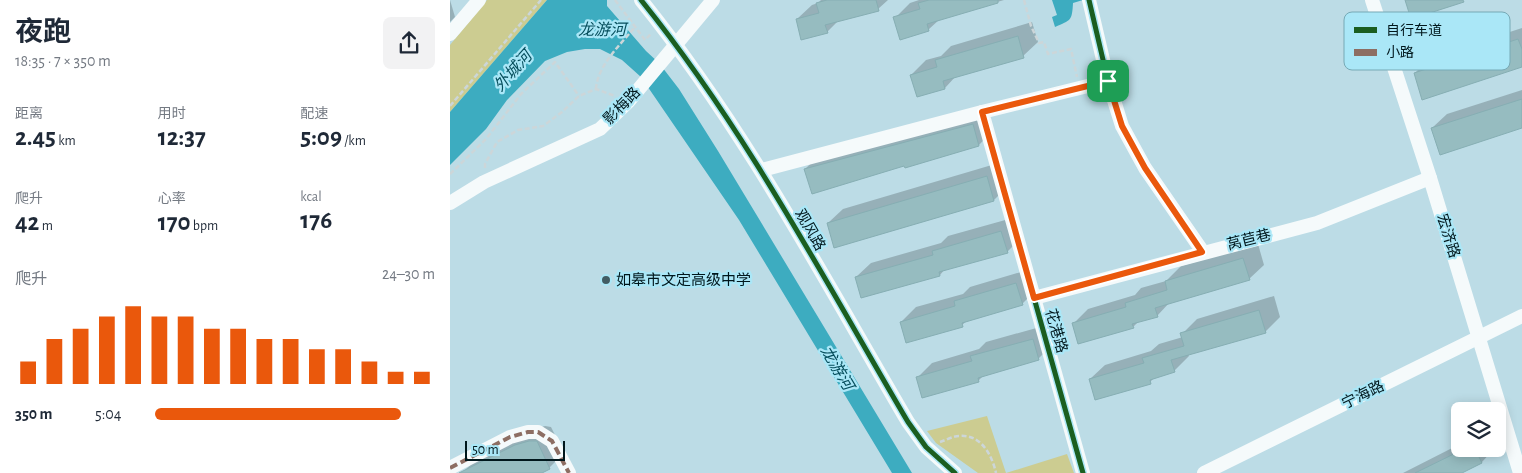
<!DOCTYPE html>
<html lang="zh">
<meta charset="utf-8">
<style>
body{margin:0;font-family:"Alegreya Sans","Noto Sans SC",sans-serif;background:#f2f2f3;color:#1f2937;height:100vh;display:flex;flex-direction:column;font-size:19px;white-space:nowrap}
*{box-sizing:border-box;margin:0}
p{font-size:16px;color:#747a83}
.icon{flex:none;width:28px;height:28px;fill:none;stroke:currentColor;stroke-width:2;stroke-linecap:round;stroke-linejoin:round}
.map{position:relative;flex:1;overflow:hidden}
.drawer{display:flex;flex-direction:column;background:#fff;width:450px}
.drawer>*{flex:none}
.tools{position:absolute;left:1001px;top:402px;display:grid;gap:10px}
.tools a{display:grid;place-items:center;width:55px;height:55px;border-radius:8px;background:#fff;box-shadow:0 2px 12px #0003;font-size:25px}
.scale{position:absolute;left:15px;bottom:12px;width:100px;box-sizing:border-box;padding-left:5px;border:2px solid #00171c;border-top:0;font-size:14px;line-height:18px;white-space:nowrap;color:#00171c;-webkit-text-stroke:4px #aae7f7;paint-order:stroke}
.pin{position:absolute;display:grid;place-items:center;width:42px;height:42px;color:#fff;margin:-21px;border-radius:10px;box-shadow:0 2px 8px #0006}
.round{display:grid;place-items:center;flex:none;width:52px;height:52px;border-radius:8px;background:#f2f2f3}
.summary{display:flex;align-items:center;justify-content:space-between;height:85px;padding:0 15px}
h1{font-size:28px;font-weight:700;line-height:38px}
.stats{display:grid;grid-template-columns:repeat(3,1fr);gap:8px;height:85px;padding:5px 15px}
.stats div{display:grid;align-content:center}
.stats b{font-size:25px;font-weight:700}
.stats small{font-size:14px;font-weight:400}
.stats p{font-size:14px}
.chart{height:140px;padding:10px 15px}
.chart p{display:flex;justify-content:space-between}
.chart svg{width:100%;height:90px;margin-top:5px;stroke:#ea580c;stroke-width:6}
ul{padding:0 15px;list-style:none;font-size:16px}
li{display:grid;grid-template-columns:80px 60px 1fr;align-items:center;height:38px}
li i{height:12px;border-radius:6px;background:#ea580c}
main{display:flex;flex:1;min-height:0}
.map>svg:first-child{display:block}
</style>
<main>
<section class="drawer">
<div class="summary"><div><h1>夜跑</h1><p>18:35 · 7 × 350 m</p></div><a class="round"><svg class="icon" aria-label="share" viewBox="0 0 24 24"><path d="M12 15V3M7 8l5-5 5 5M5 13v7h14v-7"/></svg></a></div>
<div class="stats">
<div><p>距离</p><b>2.45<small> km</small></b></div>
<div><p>用时</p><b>12:37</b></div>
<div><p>配速</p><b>5:09<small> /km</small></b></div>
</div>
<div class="stats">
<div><p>爬升</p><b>42<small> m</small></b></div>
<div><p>心率</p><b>170<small> bpm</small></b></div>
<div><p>kcal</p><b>176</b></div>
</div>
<div class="chart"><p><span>爬升</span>24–30 m</p>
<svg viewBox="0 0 160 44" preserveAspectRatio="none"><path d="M5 44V33M15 44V22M25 44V17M35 44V11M45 44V6M55 44V11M65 44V11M75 44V17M85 44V17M95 44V22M105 44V22M115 44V27M125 44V27M135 44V33M145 44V38M155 44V38"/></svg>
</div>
<ul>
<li><b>350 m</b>5:04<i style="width:88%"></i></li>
</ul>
</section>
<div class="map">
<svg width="1072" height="473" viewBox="0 0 1072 473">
<rect width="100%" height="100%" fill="#bcdce6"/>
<g fill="#cccc91">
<path d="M 37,0 L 97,0 L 0,112 L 0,45 Z"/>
<path d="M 537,416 L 556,473 L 617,454 L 624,473 L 528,473 L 486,443 L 477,431 Z"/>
</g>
<g fill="#3dacc0">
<path d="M 97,0 L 157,0 L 157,6 L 196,51 L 209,63 L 229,89 L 268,151 L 462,473 L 442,473 L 289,220 L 191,77 L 172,60 L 150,49 L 135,49 L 117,52 L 95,61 L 57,100 L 36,129 L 0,165 L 0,112 Z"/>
<path d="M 602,0 L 633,0 L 623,3 C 622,21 621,20 605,27 L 602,17 L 607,15 Z"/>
</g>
<g fill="#0003">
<path d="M 0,0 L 5,17 L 0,22 Z"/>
<path d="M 371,0 L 438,0 L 428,9 L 389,20 L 377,32 L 347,19 L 362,5 L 368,3 Z"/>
<path d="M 469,0 L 554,0 L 490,19 L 478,30 L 445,18 L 460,3 Z"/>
<path d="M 582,22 L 588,42 L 573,56 L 506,76 L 495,88 L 467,96 L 461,75 L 476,60 L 491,56 L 501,46 Z"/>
<path d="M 1072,28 L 1072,66 L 965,73 L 980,58 Z"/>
<path d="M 1072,90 L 1072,127 L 982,128 L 997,114 Z"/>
<path d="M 537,110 L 543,130 L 529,145 L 455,165 L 355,169 L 370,155 Z"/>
<path d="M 552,162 L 559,185 L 544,200 L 385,247 L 378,223 L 393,209 Z"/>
<path d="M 566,217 L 572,237 L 557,252 L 495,269 L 490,275 L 406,277 L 421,263 L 491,243 L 498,236 Z"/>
<path d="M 808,244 L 814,265 L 799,279 L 720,302 L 707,316 L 689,321 L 683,327 L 623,324 L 638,309 L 685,295 L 691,288 L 716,281 L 731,266 Z"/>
<path d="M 581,269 L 587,289 L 572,304 L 518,320 L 512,325 L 451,322 L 466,307 L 513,294 L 520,287 Z"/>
<path d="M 824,296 L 830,317 L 815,332 L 738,354 L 739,356 L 724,371 L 706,376 L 700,382 L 640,379 L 655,365 L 701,351 L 709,344 L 733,337 L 732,334 L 747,319 Z"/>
<path d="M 597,325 L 603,344 L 588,359 L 534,375 L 528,381 L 468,377 L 482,363 L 529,349 L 536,342 Z"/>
<path d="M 95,426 L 101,427 L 114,453 L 99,468 L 89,473 L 15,473 L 14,471 L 29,457 L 81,430 Z"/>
<path d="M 1010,444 L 1010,449 L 1044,449 L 1032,462 L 1009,473 L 953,473 Z"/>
</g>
<g fill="#96bcc0" stroke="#86aeb3">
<path d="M 377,0 L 426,0 L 429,11 L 375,25 L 378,33 L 351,40 L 346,19 L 369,13 L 366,3 Z"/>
<path d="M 479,0 L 548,0 L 548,3 L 477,24 L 479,31 L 450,40 L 443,17 L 470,9 L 468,3 Z"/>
<path d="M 955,0 L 1013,0 L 1014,2 L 961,19 Z"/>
<path d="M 568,36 L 574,58 L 493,81 L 495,89 L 467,97 L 460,75 L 487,67 L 485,60 Z"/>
<path d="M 1068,39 L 1072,49 L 1072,67 L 972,100 L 964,73 Z"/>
<path d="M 1072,99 L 1072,128 L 990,155 L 981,128 Z"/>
<path d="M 523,124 L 529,146 L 455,168 L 454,166 L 362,194 L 354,169 Z"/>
<path d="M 537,176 L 544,201 L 384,248 L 377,223 Z"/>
<path d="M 551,231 L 558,253 L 489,272 L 490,276 L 411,298 L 405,277 L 483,255 L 482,251 Z"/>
<path d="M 793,258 L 800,280 L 705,308 L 708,317 L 682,324 L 684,328 L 628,344 L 622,323 L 676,307 L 675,303 L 717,290 L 715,281 Z"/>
<path d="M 566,283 L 573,305 L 512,323 L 513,327 L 456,343 L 450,322 L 505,306 L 504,301 Z"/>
<path d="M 809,310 L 816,333 L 721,360 L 725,372 L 700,380 L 701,384 L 645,400 L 639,379 L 694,363 L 692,358 L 734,346 L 730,333 Z"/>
<path d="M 583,339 L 589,360 L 528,378 L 529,382 L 472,398 L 466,377 L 522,361 L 520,356 Z"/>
<path d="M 79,441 L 87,441 L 100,469 L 92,473 L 9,473 L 65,445 Z"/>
<path d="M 1014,449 L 1025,449 L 1032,463 L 1012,473 L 965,473 Z"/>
</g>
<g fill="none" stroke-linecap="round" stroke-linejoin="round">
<g stroke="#ccd6d9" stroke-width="2.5" stroke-dasharray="5 2.5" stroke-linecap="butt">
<path d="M 165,0 L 195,40 L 201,34"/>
<path d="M 574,0 L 581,26 L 589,43 L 594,42 L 598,54 L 621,49 L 627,77"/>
<path d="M 146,89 C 147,66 171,44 185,27"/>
<path d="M 0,106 L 91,0"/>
<path d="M 35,168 L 35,164 L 47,142 L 68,130 L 93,126 L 112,112 L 129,96 L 146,89 L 165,96"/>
<path d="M 0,174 L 36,139 L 71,94 L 105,62 L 129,96"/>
<path d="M 490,442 C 496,440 503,436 509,436 C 531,434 542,455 546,473"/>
</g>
<g stroke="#f5fafb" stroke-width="14">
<path d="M 191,0 C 296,130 374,279 458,422 L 476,447 L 505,473"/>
<path d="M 922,0 L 980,178 L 1070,473"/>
<path d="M 0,34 L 29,0"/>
<path d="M 658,81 L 672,126 L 695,168 L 753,252"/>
<path d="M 312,170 L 532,112"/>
<path d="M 0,203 L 34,182 L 150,129 L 178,102 L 263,0"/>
<path d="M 584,298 L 867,223 L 980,178"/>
<path d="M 0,468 L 60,437 L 78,432 L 88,432 L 102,441 L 119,473"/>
<path d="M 633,473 L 532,112 L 658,81 L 639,0"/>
<path d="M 754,473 L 1072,316"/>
</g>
<path stroke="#8d6e63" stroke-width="4" stroke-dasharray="8 4" stroke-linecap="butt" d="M 0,468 L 60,437 L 78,432 L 88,432 L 102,441 L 119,473"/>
<g stroke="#aae7f7" stroke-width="8">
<g id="cycleway">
<path d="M 191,0 C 296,130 374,279 458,422 L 476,447 L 505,473"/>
<path d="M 633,473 L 532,112 L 658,81 L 639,0"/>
</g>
</g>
<use href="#cycleway" stroke="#1b5e20" stroke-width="5"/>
</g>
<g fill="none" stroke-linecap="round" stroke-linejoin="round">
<g stroke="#fff" stroke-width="10">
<path id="route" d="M 658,81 L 672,126 L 695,168 L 752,252 L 584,298 L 532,112 Z"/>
</g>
<use href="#route" stroke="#ea580c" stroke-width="6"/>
</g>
<circle fill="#425c63" stroke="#aae7f7" stroke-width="2" cx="156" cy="280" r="5"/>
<g text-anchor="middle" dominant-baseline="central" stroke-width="4.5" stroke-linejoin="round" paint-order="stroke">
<g font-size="15" fill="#00171c" stroke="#aae7f7">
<text transform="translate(172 106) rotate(-46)">影梅路</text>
<text transform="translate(360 230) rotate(60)">观风路</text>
<text transform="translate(998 236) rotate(73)">宏济路</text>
<text transform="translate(799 240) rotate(-14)">莴苣巷</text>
<text transform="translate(606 331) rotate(74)">花港路</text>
<text transform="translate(913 395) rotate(-26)">宁海路</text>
</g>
<g font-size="15" fill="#00171c" stroke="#aae7f7" text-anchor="start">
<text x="166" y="280">如皋市文定高级中学</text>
</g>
<g font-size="16" font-style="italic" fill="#064e5c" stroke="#aae7f7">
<text x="152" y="30">龙游河</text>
<text transform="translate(63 71) rotate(-48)">外城河</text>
<text transform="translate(387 368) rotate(59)">龙游河</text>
</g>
</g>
<rect x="894" y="12" width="166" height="58" rx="8" fill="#aae7f7" stroke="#77a9b5" stroke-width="1"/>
<rect x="904" y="27" width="23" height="6" fill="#1b5e20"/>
<rect x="904" y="49" width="23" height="7" fill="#8d6e63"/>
<g font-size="14" fill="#00171c">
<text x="936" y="35">自行车道</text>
<text x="936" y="57">小路</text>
</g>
</svg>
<div class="tools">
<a><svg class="icon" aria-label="layers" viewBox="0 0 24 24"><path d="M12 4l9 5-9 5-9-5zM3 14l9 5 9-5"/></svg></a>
</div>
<div class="scale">50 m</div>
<div class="pin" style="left:658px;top:81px;background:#1e9e55"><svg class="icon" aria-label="arrive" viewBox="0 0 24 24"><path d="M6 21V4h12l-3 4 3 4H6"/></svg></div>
</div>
</main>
